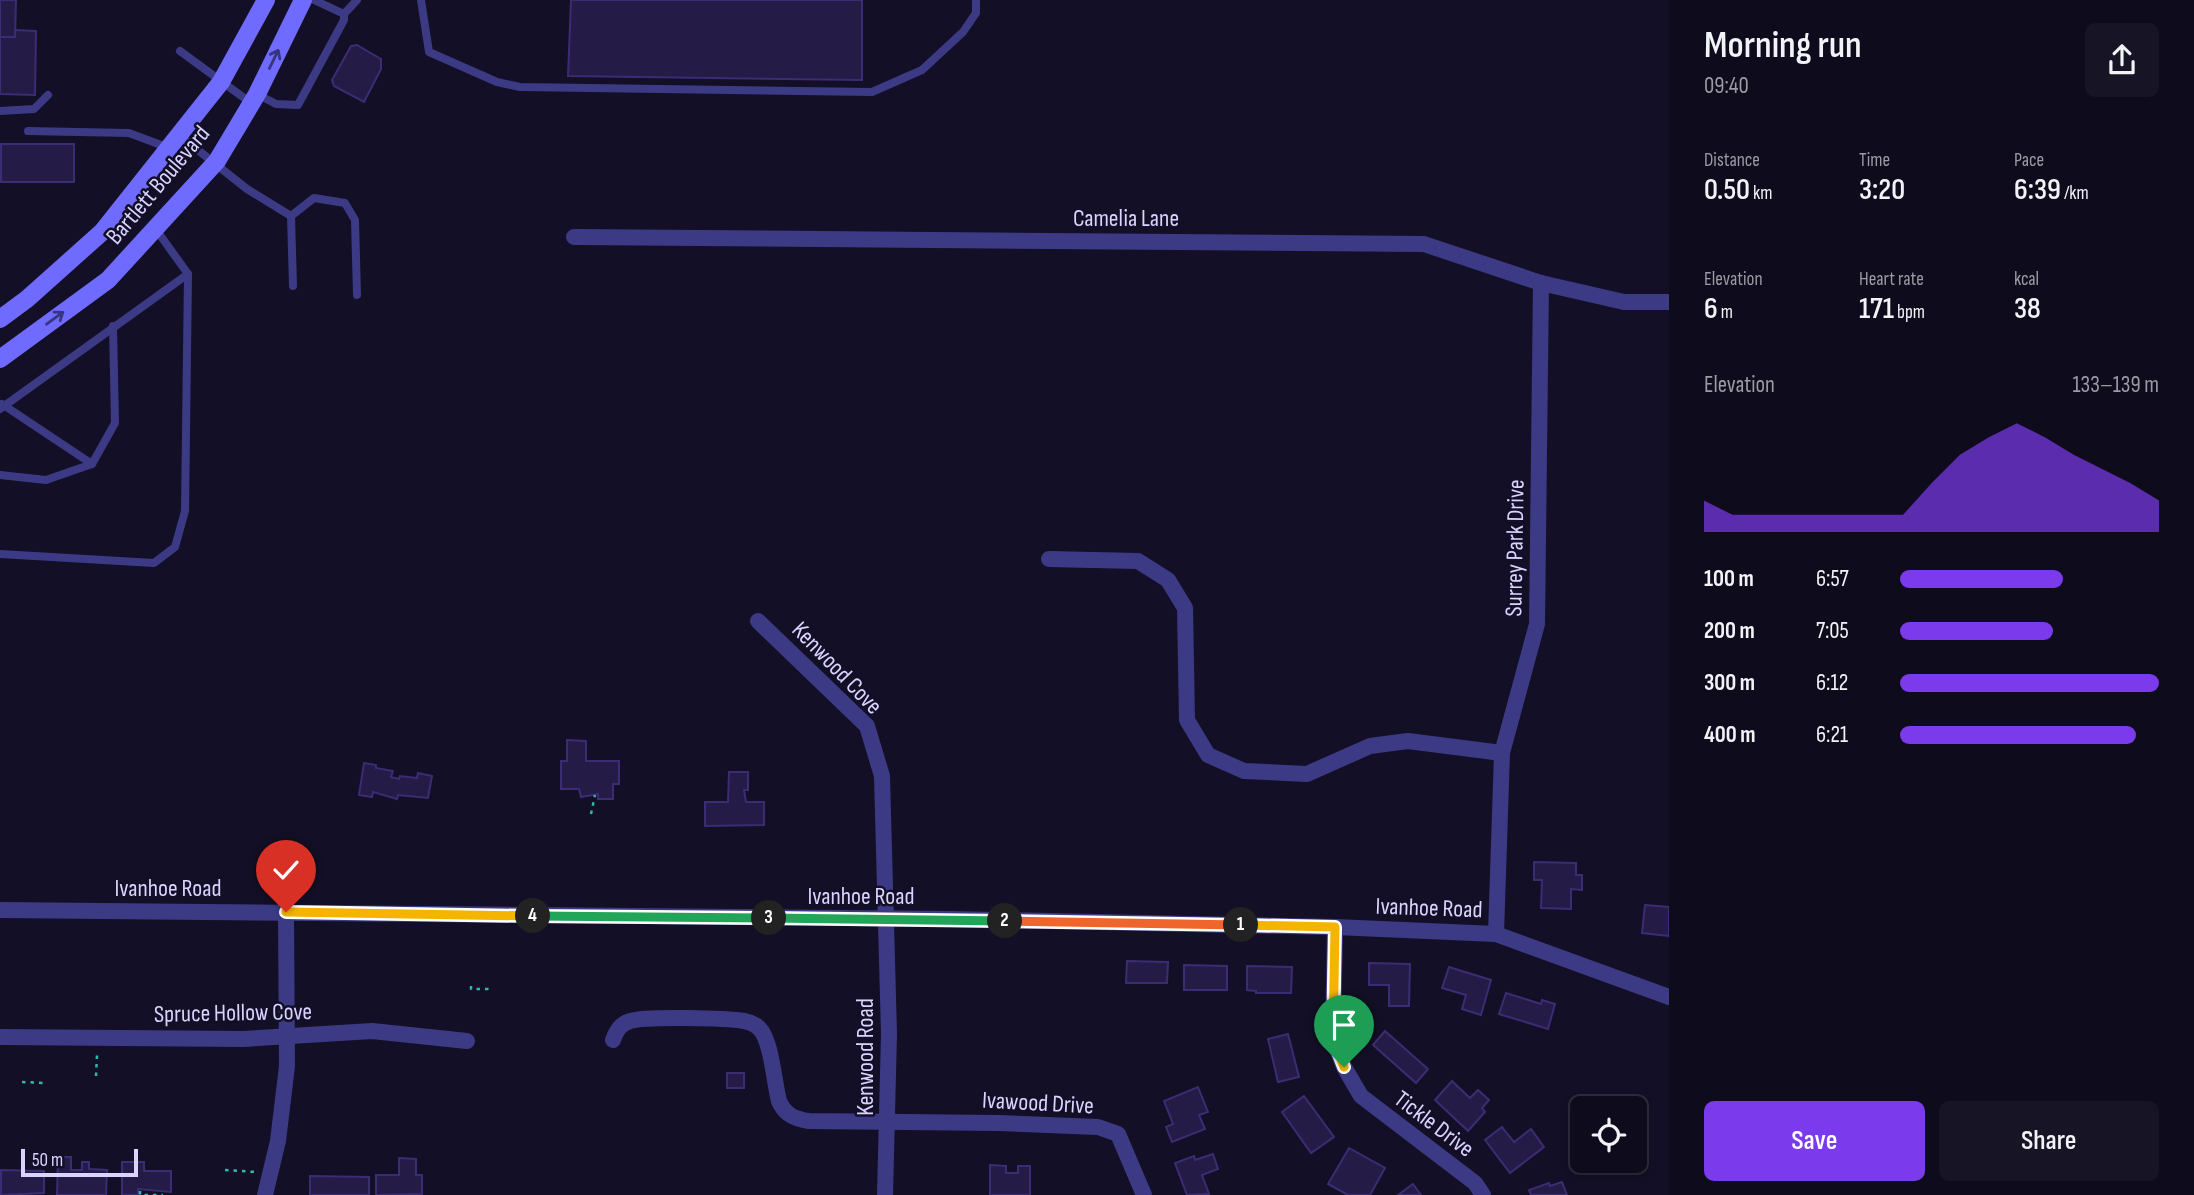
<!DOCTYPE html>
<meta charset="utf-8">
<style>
body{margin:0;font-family:"Sofia Sans Condensed",sans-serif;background:#171425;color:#f1f3f6;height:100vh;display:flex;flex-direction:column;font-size:26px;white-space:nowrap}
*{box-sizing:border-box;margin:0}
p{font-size:23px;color:#9b9ba3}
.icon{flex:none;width:38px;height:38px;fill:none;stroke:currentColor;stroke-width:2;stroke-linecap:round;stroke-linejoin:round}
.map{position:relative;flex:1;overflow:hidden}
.details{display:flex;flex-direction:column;background:#0e0b1c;width:525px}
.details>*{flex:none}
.fabs{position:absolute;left:1570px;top:1096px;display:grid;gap:14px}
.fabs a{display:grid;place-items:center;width:77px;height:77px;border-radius:10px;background:#0e0b1c;box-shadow:0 4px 10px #0003,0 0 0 2px #2e2b3b;font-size:35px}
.scale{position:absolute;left:21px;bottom:18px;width:117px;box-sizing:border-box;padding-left:7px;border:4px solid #d9d4ff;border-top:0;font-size:19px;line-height:24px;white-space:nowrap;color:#d9d4ff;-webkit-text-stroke:5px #130f26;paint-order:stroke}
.pin{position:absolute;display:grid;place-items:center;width:60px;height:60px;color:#fff;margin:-72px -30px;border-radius:50% 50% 50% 0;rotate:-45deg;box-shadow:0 0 7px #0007}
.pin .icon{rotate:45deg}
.km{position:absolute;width:35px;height:35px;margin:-18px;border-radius:50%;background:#222;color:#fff;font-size:19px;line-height:35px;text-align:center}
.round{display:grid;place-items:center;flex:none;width:74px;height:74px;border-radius:10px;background:#171425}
.headline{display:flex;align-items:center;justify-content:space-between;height:119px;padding:0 35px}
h1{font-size:38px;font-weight:600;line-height:52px}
.stats{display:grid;grid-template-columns:repeat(3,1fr);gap:10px;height:119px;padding:7px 35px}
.stats div{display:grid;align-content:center}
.stats b{font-size:30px;font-weight:600}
.stats small{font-size:19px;font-weight:400}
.stats p{font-size:19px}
.chart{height:196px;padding:14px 35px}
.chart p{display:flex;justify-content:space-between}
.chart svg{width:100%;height:126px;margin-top:7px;fill:#7c3aed;opacity:.7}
.button{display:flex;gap:14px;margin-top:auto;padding:14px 35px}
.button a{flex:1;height:80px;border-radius:10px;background:#7c3aed;color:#fff;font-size:28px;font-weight:600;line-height:80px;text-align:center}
.button a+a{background:#171425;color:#f1f3f6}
ul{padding:0 35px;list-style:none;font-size:23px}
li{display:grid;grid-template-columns:112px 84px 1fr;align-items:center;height:52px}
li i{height:18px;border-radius:9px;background:#7c3aed}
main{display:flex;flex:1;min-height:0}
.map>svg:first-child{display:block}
</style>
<main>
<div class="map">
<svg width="1669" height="1195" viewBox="0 0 1669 1195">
<rect width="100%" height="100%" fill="#130f26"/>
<g fill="#241b47" stroke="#3b2d73" stroke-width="2">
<path d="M 0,0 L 16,0 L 15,37 L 0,37 Z"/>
<path d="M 571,0 L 862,0 L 862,80 L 568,76 Z"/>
<path d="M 15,30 L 36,31 L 35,95 L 0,94 L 0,37 L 15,37 Z"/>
<path d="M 357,45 L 381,59 L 381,69 L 364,102 L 334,86 L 332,80 L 351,46 Z"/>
<rect x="1" y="144" width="73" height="38"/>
<path d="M 567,740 L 586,741 L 586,761 L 619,761 L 619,784 L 613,784 L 613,799 L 598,799 L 598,794 L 581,797 L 579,789 L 561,789 L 561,761 L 567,761 Z"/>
<path d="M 364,763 L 376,765 L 376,768 L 393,771 L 391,777 L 399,779 L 400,776 L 417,778 L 418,773 L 432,776 L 428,798 L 398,795 L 397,799 L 373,792 L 372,797 L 359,795 Z"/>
<path d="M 729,772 L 748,772 L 748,790 L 744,790 L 746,802 L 764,802 L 764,825 L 705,826 L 705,802 L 728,802 Z"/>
<path d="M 1534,862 L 1576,863 L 1576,875 L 1582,875 L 1582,890 L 1571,889 L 1571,909 L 1541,908 L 1542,880 L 1534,880 Z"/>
<path d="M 1645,905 L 1669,907 L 1669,936 L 1642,933 Z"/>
<path d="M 1127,961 L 1168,962 L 1167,983 L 1126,983 Z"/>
<path d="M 1369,963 L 1410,964 L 1409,1006 L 1389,1006 L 1389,985 L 1369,985 Z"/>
<path d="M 1184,965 L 1227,966 L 1227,990 L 1184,990 Z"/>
<path d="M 1247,966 L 1292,967 L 1291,993 L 1256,993 L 1256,991 L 1247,990 Z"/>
<path d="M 1449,967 L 1491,980 L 1481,1015 L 1462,1009 L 1466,995 L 1442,988 Z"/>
<path d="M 1506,993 L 1541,1004 L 1542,1000 L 1555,1004 L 1548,1029 L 1499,1014 Z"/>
<path d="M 1385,1031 L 1428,1069 L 1416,1083 L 1373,1045 Z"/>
<path d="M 1288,1034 L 1299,1077 L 1278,1082 L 1268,1039 Z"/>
<rect x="727" y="1073" width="17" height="15"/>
<path d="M 1452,1081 L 1470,1098 L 1478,1090 L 1489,1100 L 1482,1108 L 1485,1112 L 1468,1131 L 1435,1100 Z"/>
<path d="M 1198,1087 L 1208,1112 L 1199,1115 L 1205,1129 L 1172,1142 L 1166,1127 L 1173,1124 L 1164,1101 Z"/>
<path d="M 1304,1096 L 1334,1137 L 1311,1153 L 1282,1112 Z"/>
<path d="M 1502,1127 L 1514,1142 L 1531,1129 L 1544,1147 L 1510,1173 L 1485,1140 Z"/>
<path d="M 1349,1148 L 1385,1168 L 1370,1195 L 1348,1195 L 1328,1184 Z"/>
<path d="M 1213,1154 L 1218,1169 L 1202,1175 L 1209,1194 L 1187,1195 L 1175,1163 L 1194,1156 L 1195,1160 Z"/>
<path d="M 58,1157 L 71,1157 L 71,1170 L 82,1170 L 82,1162 L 89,1162 L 89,1169 L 107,1170 L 106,1195 L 57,1195 Z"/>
<path d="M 399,1158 L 416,1159 L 416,1175 L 422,1175 L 422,1194 L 376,1195 L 376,1175 L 399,1175 Z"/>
<path d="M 122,1162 L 144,1162 L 144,1171 L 171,1171 L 171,1192 L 138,1189 L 138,1195 L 122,1195 Z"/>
<path d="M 990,1165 L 1006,1166 L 1006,1173 L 1018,1173 L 1018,1166 L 1030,1166 L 1030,1195 L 990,1195 Z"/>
<path d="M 1,1170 L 44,1171 L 44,1193 L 1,1195 Z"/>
<path d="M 310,1176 L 369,1177 L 369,1195 L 310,1195 Z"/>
<path d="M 1562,1182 L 1567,1195 L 1531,1195 L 1529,1190 L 1549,1183 L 1550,1186 Z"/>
<path d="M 1413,1184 L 1421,1195 L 1398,1195 Z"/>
</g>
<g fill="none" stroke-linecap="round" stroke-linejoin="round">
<g stroke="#2fb8b0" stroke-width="2.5" stroke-dasharray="3.5 5" stroke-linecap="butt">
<path d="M 591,814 L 595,795"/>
<path d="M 471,986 L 471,989 L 491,989"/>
<path d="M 96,1076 L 97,1055"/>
<path d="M 22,1082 L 45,1083"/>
<path d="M 225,1170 L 256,1172"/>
<path d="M 140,1191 L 140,1195 L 163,1195"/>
</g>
<g stroke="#3d3a85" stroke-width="8">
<path d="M 421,0 L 429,52 L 497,82 L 520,87 L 872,92 L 922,70 L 963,32 L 976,13 L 976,0"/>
<path d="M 344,14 L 357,0"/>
<path d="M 180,51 L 251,103"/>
<path d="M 257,94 L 276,104 L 298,105 L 344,20 L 344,14 L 314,0"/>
<path d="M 0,111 L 34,109 L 48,95"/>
<path d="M 28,131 L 129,133 L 169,148"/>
<path d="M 179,135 L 247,189 L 291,216 L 314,198 L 345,203 L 355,220 L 357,295"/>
<path d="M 291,216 L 293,286"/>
<path d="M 2,404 L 92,464"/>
<path d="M 0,409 L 188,274 L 155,228"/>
<path d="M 0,475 L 46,480 L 92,464 L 115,423 L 113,326"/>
<path d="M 0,554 L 154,563 L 175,547 L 185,511 L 188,274"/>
</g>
<g stroke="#3d3a85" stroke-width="16">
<path d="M 574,237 L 1424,244 L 1541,283 L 1624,302 L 1669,302"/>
<path d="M 1049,559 L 1138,561 L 1168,580 L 1185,608 L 1187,720 L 1208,755 L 1244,771 L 1307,774 L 1370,746 L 1408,741 L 1502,753"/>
<path d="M 758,621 L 867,726 L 882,776 L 889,1034 L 885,1195"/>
<path d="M 0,910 L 950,919 L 1335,927 L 1496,934 L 1669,997"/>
<path d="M 1335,927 L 1333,1039 L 1344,1067 L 1361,1096 L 1475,1183 L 1483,1195"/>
<path d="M 1496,934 L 1502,753 L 1537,624 L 1541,283"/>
<path d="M 0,1037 L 243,1039 L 372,1031 L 467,1041"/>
<path d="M 613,1040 C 616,1031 620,1024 630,1021 C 645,1016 727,1018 744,1021 C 750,1022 755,1024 759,1028 C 772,1041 774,1083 779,1101 C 785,1115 795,1119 809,1121 L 999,1123 L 1098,1127 L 1118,1134 L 1144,1195"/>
<path d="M 265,1195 L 278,1141 L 287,1066 L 286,912"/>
</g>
<g stroke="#6f6bff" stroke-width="18">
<path d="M 0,319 L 27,299 L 102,232 L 221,82 L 266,0"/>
<path d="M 0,359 L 108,280 L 217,161 L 257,94 L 303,0"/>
</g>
</g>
<defs><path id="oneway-shaft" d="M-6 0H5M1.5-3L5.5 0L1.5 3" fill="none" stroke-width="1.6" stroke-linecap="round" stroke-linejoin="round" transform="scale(1.75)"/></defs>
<g stroke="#38347d">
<use href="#oneway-shaft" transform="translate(274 59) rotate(-64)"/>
<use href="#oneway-shaft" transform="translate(55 318) rotate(-36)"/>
</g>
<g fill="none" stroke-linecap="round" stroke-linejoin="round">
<g stroke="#fff" stroke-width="14">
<path id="split-1" d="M 1241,925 L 1335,927 L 1333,1039 L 1344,1067"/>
</g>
<g stroke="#fff" stroke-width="14">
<path id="split-2" d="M 1005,921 L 1241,925"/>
</g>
<g stroke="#fff" stroke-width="14">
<path id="split-3" d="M 769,918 L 1005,921"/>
</g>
<g stroke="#fff" stroke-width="14">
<path id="split-4" d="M 533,916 L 769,918"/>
</g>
<g stroke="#fff" stroke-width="14">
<path id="split-5" d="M 286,912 L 533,916"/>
</g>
<use href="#split-1" stroke="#f5b400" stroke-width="9"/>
<use href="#split-2" stroke="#f0652b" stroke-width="9"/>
<use href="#split-3" stroke="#22a559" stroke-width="9"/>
<use href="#split-4" stroke="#22a559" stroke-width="9"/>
<use href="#split-5" stroke="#f5b400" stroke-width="9"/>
</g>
<g text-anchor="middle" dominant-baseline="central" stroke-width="5" stroke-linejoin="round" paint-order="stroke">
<g font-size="24" fill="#d9d4ff" stroke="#130f26">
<text transform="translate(158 185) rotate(-50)">Bartlett Boulevard</text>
<text x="1126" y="218">Camelia Lane</text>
<text transform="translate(1515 548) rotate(-89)">Surrey Park Drive</text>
<text transform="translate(837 668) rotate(46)">Kenwood Cove</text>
<text x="168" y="888">Ivanhoe Road</text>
<text x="861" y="896">Ivanhoe Road</text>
<text transform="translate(1429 908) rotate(2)">Ivanhoe Road</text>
<text transform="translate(233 1013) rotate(-1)">Spruce Hollow Cove</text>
<text transform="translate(865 1057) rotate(-90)">Kenwood Road</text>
<text transform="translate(1038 1103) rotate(3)">Ivawood Drive</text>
<text transform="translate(1434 1124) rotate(37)">Tickle Drive</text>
</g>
</g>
</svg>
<div class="fabs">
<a><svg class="icon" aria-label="locate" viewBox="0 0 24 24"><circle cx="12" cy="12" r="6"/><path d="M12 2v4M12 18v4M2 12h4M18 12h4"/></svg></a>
</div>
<div class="scale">50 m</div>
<div class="pin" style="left:1344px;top:1067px;background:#1e9e55"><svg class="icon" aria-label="arrive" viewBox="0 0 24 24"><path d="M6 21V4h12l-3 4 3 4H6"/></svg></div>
<div class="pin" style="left:286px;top:912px;background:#d93025"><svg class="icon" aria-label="check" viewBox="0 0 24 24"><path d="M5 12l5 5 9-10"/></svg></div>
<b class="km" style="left:1241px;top:925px">1</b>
<b class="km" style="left:1005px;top:921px">2</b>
<b class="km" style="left:769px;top:918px">3</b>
<b class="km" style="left:533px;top:916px">4</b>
</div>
<section class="details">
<div class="headline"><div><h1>Morning run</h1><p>09:40</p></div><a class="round"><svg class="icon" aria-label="share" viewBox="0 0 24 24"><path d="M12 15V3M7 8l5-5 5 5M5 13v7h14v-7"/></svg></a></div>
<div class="stats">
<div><p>Distance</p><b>0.50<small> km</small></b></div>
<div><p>Time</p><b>3:20</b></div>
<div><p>Pace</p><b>6:39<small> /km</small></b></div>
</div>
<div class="stats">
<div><p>Elevation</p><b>6<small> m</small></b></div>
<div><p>Heart rate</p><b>171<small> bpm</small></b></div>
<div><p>kcal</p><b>38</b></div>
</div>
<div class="chart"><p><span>Elevation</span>133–139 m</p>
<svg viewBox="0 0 160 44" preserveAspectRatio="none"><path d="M0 44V33L10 38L20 38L30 38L40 38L50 38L60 38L70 38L80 27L90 17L100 11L110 6L120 11L130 17L140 22L150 27L160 33V44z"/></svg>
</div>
<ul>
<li><b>100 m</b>6:57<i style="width:63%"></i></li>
<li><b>200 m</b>7:05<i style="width:59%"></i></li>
<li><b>300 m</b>6:12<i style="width:100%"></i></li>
<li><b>400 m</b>6:21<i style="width:91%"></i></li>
</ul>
<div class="button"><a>Save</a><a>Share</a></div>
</section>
</main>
